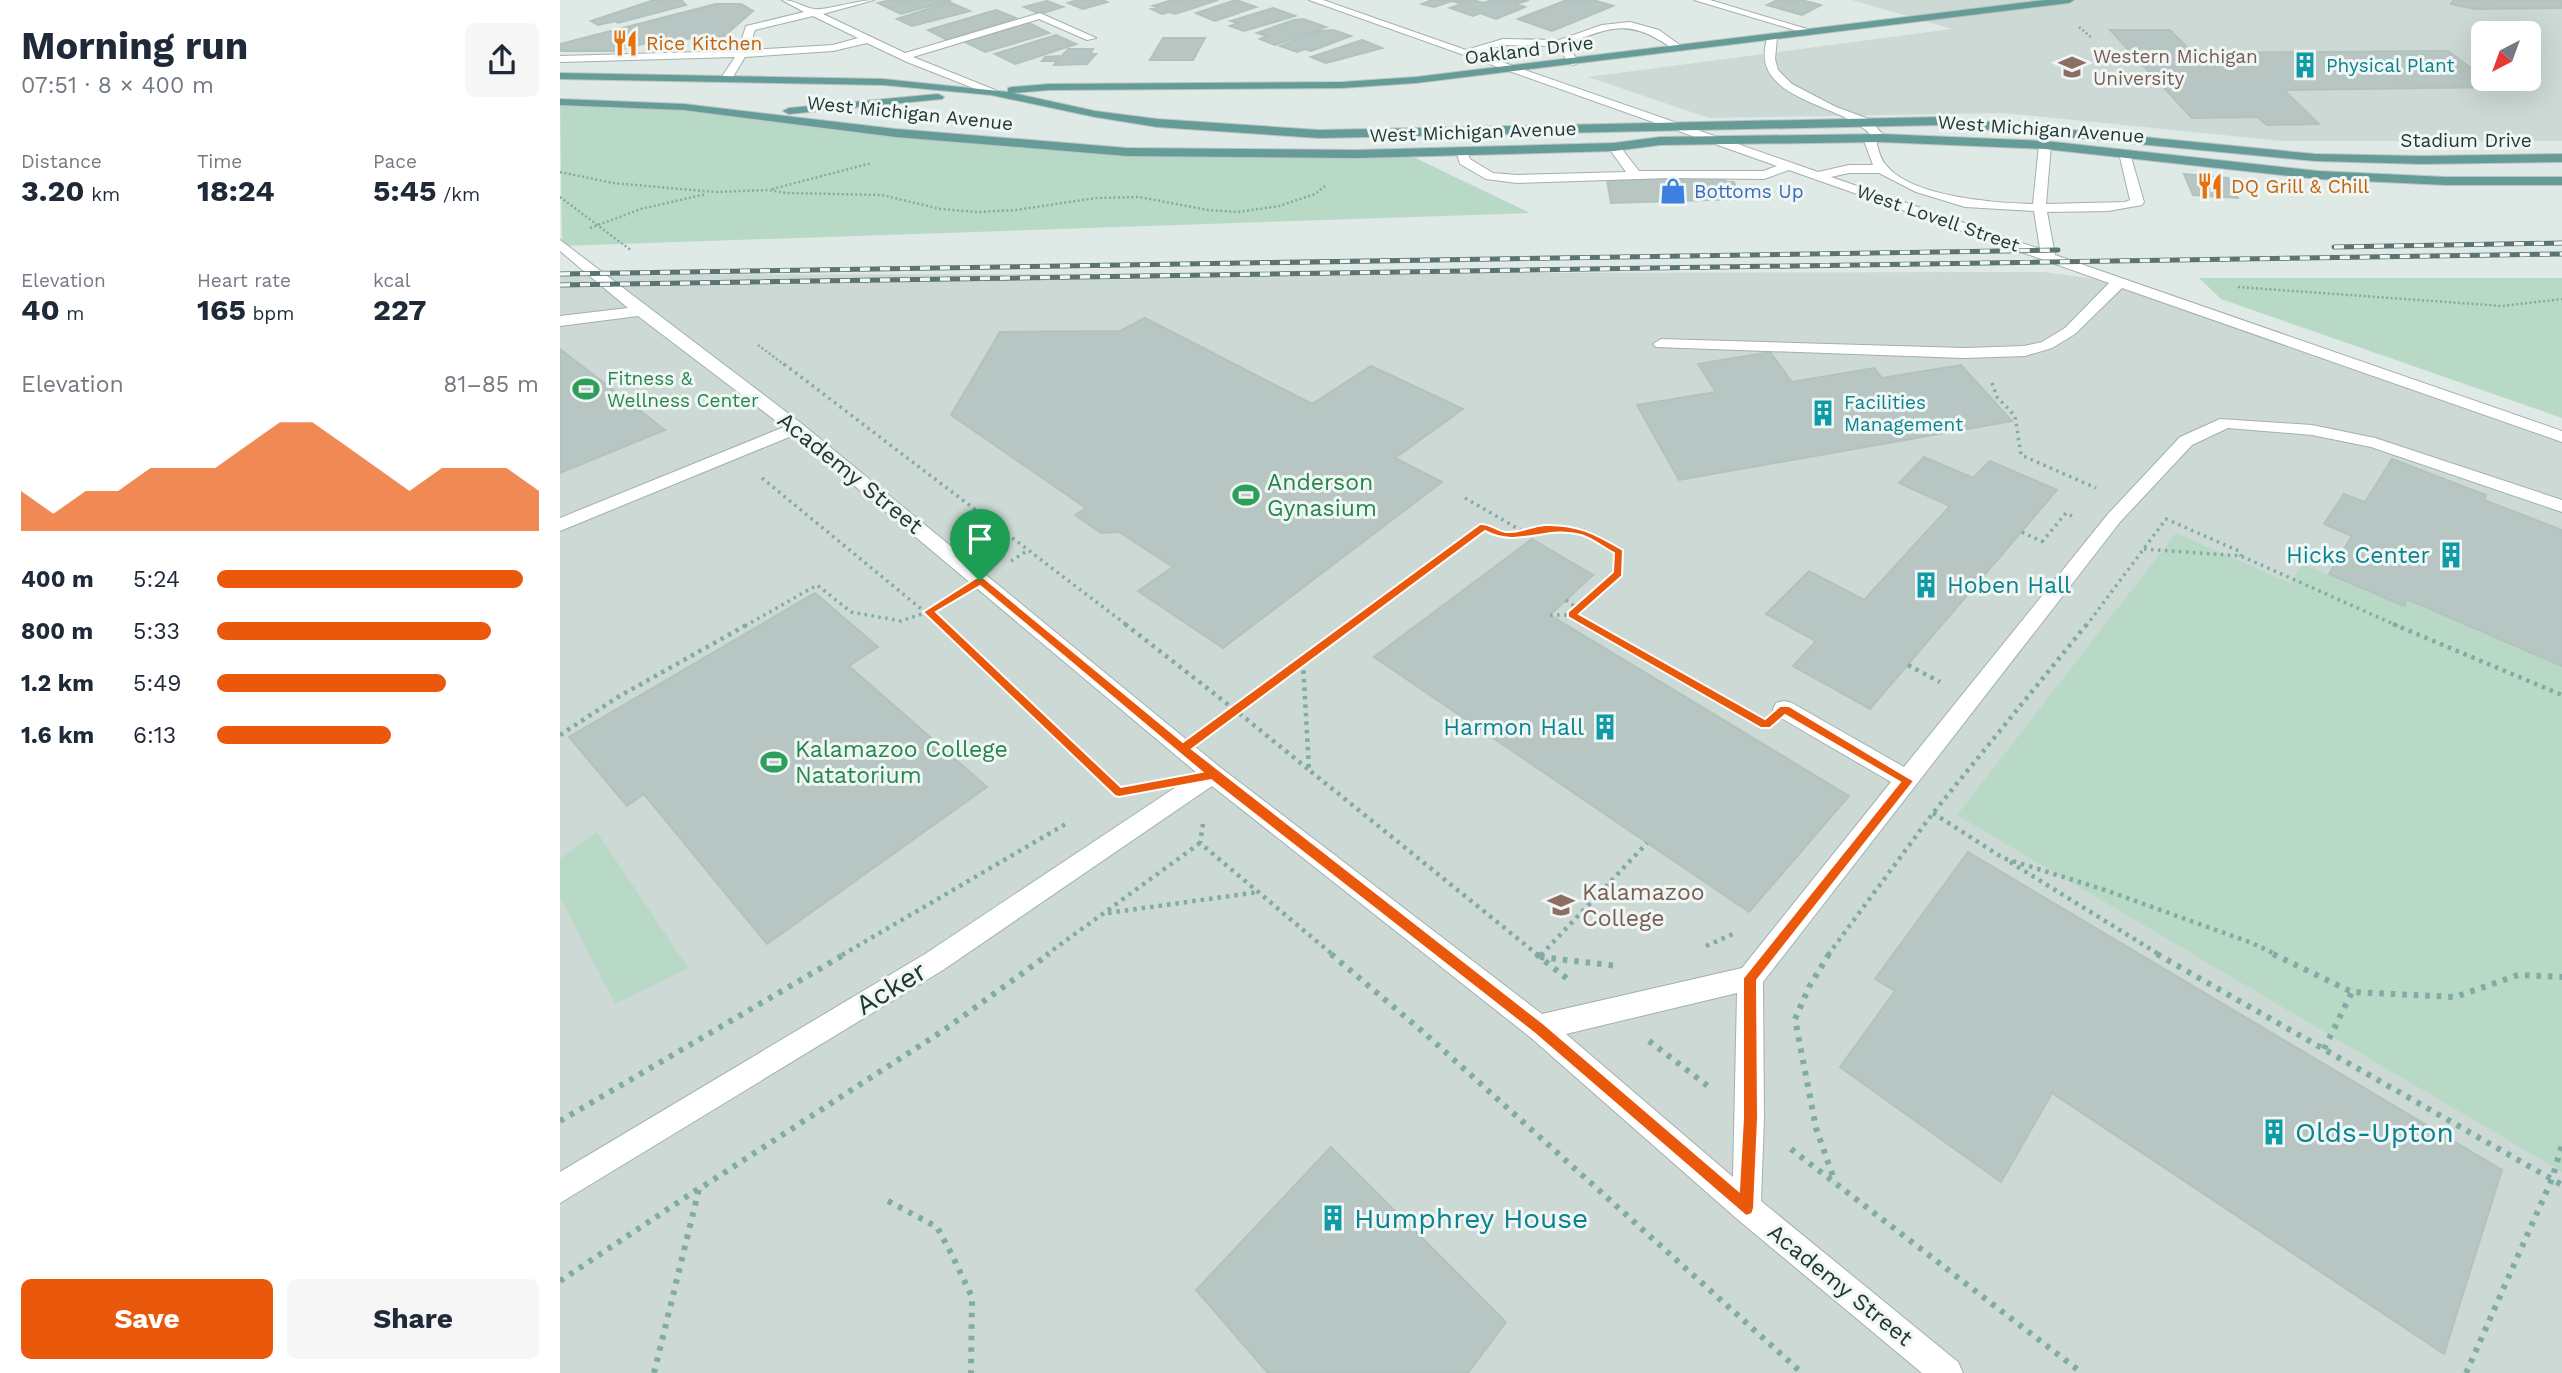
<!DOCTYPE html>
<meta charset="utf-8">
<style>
body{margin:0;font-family:"Work Sans",sans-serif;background:#f6f6f7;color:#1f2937;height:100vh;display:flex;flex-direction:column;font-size:26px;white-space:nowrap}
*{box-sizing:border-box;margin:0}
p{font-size:23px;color:#747a83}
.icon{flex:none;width:38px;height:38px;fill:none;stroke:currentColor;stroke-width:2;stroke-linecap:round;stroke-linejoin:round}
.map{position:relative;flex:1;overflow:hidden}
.side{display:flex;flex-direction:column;background:#fff;width:560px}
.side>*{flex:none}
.needle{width:46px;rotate:221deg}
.tools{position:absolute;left:1911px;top:21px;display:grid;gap:14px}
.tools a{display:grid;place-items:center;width:70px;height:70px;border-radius:10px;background:#fff;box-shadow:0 7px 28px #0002;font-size:35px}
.pin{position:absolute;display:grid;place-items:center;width:60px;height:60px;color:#fff;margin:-72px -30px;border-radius:50% 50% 50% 0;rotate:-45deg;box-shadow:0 0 7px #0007}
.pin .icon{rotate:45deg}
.round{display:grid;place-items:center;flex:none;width:74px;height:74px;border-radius:10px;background:#f6f6f7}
.summary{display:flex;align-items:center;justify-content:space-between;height:119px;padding:0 21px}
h1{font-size:38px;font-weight:700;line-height:52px}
.metrics{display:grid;grid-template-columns:repeat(3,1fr);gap:10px;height:119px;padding:7px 21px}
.metrics div{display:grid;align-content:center}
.metrics b{font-size:30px;font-weight:700}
.metrics small{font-size:19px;font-weight:400}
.metrics p{font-size:19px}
.chart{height:196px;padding:14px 21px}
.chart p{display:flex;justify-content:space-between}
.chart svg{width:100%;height:126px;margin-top:7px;fill:#ea580c;opacity:.7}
.action{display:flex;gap:14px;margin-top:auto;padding:14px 21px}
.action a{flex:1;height:80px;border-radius:10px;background:#ea580c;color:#fff;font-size:28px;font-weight:700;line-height:80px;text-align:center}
.action a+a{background:#f6f6f7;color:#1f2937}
ul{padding:0 21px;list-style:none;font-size:23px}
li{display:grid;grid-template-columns:112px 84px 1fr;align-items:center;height:52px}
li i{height:18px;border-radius:9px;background:#ea580c}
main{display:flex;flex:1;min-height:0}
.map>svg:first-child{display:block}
</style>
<main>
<section class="side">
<div class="summary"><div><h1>Morning run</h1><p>07:51 · 8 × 400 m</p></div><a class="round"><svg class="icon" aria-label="share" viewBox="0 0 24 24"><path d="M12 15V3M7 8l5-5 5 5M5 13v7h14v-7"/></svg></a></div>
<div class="metrics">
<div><p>Distance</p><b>3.20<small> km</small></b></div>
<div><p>Time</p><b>18:24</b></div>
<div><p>Pace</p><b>5:45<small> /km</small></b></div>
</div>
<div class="metrics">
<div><p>Elevation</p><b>40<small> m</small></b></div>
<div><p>Heart rate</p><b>165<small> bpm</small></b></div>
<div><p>kcal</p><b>227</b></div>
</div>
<div class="chart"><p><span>Elevation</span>81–85 m</p>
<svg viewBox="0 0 160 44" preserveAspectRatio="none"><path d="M0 44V30L10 38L20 30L30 30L40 22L50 22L60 22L70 14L80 6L90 6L100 14L110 22L120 30L130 22L140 22L150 22L160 30V44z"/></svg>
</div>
<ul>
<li><b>400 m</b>5:24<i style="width:95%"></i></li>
<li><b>800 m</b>5:33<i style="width:85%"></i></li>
<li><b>1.2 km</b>5:49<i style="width:71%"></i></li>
<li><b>1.6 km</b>6:13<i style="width:54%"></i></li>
</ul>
<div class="action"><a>Save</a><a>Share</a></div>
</section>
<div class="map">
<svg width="2002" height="1373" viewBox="0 0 2002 1373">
<rect width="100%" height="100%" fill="#dfe9e6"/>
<g fill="#cdd9d5" fill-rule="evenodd">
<path d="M 1292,0 L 2002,0 L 2002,141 L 1722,141 L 1444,113 L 1149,118 L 1028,77 L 1392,29 ZM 1923,33 L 1969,33 L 1969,79 L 1923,79 Z"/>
<path d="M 1483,272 L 1559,282 L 2002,437 L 2002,1373 L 0,1373 L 0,275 Z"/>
</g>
<g fill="#b9d9c7">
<path d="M 0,102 L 124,107 L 336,133 L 567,152 L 845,153 L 970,213 L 2,246 Z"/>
<path d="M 1639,278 L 2002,278 L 2002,418 L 1661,299 Z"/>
<path d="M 1616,533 L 1730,583 L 1743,564 L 1843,606 L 1847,599 L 2002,666 L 2002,1172 L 1397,815 Z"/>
<path d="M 37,832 L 128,968 L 55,1004 L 0,897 L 0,859 Z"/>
</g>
<g fill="#b7c6c3" stroke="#b2c2be" stroke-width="2">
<path d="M 94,0 L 121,0 L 126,5 L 58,23 L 56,21 L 38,25 L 31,21 Z"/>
<path d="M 330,0 L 391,0 L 341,14 L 318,3 Z"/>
<path d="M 518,0 L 542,0 L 547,2 L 523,9 L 508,3 Z"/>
<path d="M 612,0 L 658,0 L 615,14 L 609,12 L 602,14 L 591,9 L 597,7 L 593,6 Z"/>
<path d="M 676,0 L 696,7 L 655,21 L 636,13 Z"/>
<path d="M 872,0 L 871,0 L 908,0 L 899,3 L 892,1 L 874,7 L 862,4 Z"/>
<path d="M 912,0 L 924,3 L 932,0 L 969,0 L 957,4 L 965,7 L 936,19 L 920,13 L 913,16 L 890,8 Z"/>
<path d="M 1007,0 L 1033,0 L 1053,6 L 992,31 L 958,19 Z"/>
<path d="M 1218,0 L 1241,0 L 1261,5 L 1242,15 L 1207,5 Z"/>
<path d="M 1894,0 L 2002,0 L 2002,8 L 1915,9 L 1891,4 Z"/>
<path d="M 487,1 L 503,7 L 480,14 L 464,7 Z"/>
<path d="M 389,2 L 410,11 L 352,26 L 337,19 Z"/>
<path d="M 156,4 L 181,4 L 193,11 L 162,38 L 102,39 L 56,51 L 0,51 L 0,44 Z"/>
<path d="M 713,8 L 735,16 L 684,31 L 670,26 L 678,23 L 671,21 Z"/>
<path d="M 436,10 L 456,18 L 387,40 L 368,30 Z"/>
<path d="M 743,19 L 766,27 L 715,45 L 700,39 L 707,36 L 697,33 L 734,20 Z"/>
<path d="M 467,22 L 489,33 L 425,52 L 403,41 Z"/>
<path d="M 773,30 L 791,36 L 751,51 L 745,49 L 737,52 L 720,46 L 759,31 Z"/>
<path d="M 1550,30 L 1610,30 L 1633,53 L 1888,51 L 1936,87 L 1724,90 L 1759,124 L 1707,125 L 1697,117 L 1632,118 Z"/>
<path d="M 496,35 L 516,44 L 455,64 L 435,54 Z"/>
<path d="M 603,38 L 645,38 L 633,60 L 590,60 Z"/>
<path d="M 802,40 L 822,48 L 766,63 L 751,57 Z"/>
<path d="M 508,49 L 533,49 L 530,54 L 536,54 L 527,64 L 494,65 L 497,61 L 482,61 L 485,57 L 502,56 Z"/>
<path d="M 1624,174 L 1668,178 L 1678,198 L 1633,195 Z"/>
<path d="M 1164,177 L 1166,182 L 1174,182 L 1180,199 L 1051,203 L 1047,180 Z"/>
<path d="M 585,318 L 752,404 L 811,366 L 903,409 L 835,458 L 882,482 L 663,648 L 578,591 L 613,567 L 559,532 L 541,533 L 515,515 L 526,508 L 391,415 L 440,332 L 560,331 Z"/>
<path d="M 0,349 L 105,430 L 0,473 Z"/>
<path d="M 1210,352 L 1232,382 L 1314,368 L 1322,378 L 1401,365 L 1452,421 L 1119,480 L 1077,405 L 1156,392 L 1138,364 Z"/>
<path d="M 1364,457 L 1413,478 L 1430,461 L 1497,490 L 1310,709 L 1233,666 L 1256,641 L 1206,614 L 1249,571 L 1304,600 L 1390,506 L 1339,483 Z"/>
<path d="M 1832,459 L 1926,495 L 1924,500 L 2002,530 L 2002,666 L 1847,599 L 1844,606 L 1769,574 L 1792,536 L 1764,524 L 1784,494 L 1805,502 Z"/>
<path d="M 972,539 L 1033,575 L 990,615 L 1289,796 L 1189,912 L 814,657 Z"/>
<path d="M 255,593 L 318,647 L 289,666 L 427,787 L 207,944 L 84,794 L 67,806 L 9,737 Z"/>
<path d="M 1408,852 L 1942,1170 L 1884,1354 L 1492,1093 L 1441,1182 L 1280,1067 L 1335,991 L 1315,979 Z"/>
<path d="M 771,1147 L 946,1322 L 908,1373 L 708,1373 L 636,1290 Z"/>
</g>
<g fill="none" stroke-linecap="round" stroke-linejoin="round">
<g stroke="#a2b0ae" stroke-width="2">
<g id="minor">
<path d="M 222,0 C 235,0 242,7 254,9 C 264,11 298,0 314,0 L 263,14 L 345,53 L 480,13 L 536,38 L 527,40 L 479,19 L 353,57 L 435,90 L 437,92 L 431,95 L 347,62 L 307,43 L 273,51 L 185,57 L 171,80 L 167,81 L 161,78 L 175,57 L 0,62 L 0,56 L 178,51 L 186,26 L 244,12 ZM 253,16 L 298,38 L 273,45 L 188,50 L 195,30 Z"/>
<path d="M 749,0 L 763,0 L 906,50 L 943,39 L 999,40 L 1042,25 L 1070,22 L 1099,30 L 1125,49 L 1116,51 C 1071,19 1056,25 1006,44 L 1019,62 L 1014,65 L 1010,64 L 997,46 L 944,45 L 916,53 L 1258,172 L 1289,165 L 1313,165 L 1303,138 L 1311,135 C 1282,102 1185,101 1208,36 L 1217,38 L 1215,59 L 1218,70 L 1232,84 L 1276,107 L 1309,119 L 1325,137 L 1316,140 C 1318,148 1320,159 1326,165 C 1351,197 1435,203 1473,204 L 1479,145 L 1485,141 L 1491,145 L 1486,204 L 1565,202 L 1570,200 L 1559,153 L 1569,150 L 1584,202 L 1582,205 L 1548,211 L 1487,212 L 1495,255 L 2002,431 L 2002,442 L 1562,288 L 1515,334 L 1492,348 L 1465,356 L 1404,358 L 1096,347 L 1093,344 L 1101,339 L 1404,348 L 1464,346 L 1482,342 L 1505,328 L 1549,283 L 1229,170 L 1204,179 L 1109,178 L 957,183 L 926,179 L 900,164 L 896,151 L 898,148 L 906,148 L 910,159 L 933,173 L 957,175 L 1066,172 L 1048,147 L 1054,143 L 1058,144 L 1079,171 L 1203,171 L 1217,166 ZM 1289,173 L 1319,173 L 1356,192 L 1405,207 L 1474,211 L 1480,249 L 1271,177 Z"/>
<path d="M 1134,0 L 1150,0 L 1257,32 L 1248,34 Z"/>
<path d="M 0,240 L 242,424 L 661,768 L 982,1014 L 1182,968 L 1331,782 L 1216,715 L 1213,709 L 1216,703 L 1224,701 L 1232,703 L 1344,767 L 1548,514 L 1620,437 L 1660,419 L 1752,425 L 1815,438 L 2002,500 L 2002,512 L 1811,447 L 1752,435 L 1668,428 L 1632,445 L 1560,522 L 1203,982 L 1204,1118 L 1201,1201 L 1398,1362 L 1403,1373 L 1362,1373 L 1176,1218 L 970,1037 L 652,786 L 383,970 L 0,1203 L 0,1172 L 365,954 L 637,773 L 234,435 L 0,531 L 0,518 L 224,427 L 78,316 L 0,326 L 0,316 L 68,308 L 0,251 ZM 1177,993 L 1173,1177 L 1006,1034 Z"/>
</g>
</g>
<g stroke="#bcc3c3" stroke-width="2">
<g id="major">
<path d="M 1485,0 L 1514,0 L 1509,3 L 856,83 L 782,88 L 489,90 L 453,93 L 535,111 L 597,119 L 759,130 L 1380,117 L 1755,154 L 1861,156 L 2002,154 L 2002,162 L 1861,164 L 1755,161 L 1380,125 L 759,138 L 597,127 L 535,117 L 431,95 L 323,85 L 0,79 L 0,73 L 323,79 L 448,92 L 448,88 L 452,87 L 489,84 L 782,82 L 856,77 Z"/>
<path d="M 378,94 L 384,97 L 382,99 L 229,114 L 223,111 L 229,108 Z"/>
<path d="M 0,99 L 124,104 L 336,129 L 567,148 L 797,150 L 1054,143 L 1100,137 L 1321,134 L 1485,141 L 1758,171 L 1886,177 L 2002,177 L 2002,185 L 1886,185 L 1758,179 L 1485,149 L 1321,142 L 1100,145 L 1054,151 L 797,158 L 567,156 L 336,137 L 124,110 L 0,105 Z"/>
</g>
</g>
<g stroke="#81aba5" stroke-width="2.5" stroke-dasharray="2 2.5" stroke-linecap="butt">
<path d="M 1519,27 L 1532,38"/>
<path d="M 0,172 L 53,183 L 155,192 L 208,190 L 227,193 L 322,195 L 380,209 L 417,212 L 456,210 L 536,198 L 579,197 L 648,210 L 678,212 L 719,206 L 755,194 L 765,186"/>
<path d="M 212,189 L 312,163"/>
<path d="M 0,197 L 72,251"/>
<path d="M 30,228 L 81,209 L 146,194"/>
<path d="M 1678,287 L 1942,306 L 2002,299"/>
<path d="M 198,345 L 226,366"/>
</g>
<g stroke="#81aba5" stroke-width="3.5" stroke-dasharray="2.5 4.5" stroke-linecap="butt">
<path d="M 224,364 L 568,626"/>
<path d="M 1432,383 L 1437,397 L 1455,416 L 1461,455 L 1536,488"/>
<path d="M 202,478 L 382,626"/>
<path d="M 905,498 L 967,534"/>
<path d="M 1462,532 L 1483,542"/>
<path d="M 1482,542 L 1506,513 L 1512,516"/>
<path d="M 1584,549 L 1681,556 L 1838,626"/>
<path d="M 451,561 L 467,551"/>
<path d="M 1006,600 L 1018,609"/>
<path d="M 990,615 L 1012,615"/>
<path d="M 185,626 L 257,585 L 291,612 L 341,621 L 368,612 L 390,599"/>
<path d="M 791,626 L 924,526 L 942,536 L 967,535 L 983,528 L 1024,532 L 1060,552 L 1058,574 L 1012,615 L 1031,626"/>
<path d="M 1526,626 L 1606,519 L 1679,551 L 1681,556"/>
</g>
<g stroke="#81aba5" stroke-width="4.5" stroke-dasharray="3.5 5" stroke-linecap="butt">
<path d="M 381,624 L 559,792"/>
<path d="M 565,624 L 674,709 L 652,726"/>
<path d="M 1028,624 L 1189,715"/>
<path d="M 1833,624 L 2002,695"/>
<path d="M 743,662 L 749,770 L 978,955"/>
<path d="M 1348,665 L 1380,682"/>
<path d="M 0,735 L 58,697 L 188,624"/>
<path d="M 748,769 L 674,709 L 794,624"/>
<path d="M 1373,813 L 1443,858 L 1545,890 L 1692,943 L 1717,955"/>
<path d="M 643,824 L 640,843 L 773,955"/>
<path d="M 1450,862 L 1600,955"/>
<path d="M 548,913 L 699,892"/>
<path d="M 1146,946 L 1173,934"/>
<path d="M 282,955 L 509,822"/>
<path d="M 486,955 L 640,843"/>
<path d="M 981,955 L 1087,843"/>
<path d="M 1268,955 L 1373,813 L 1527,624"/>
</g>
<g stroke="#81aba5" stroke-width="6" stroke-dasharray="4.5 7" stroke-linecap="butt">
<path d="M 771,954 L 862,1031 L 1242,1373"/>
<path d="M 976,954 L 1010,981"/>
<path d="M 1269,954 L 1249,987 L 1235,1019 L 1256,1128 L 1275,1182"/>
<path d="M 1597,954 L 2002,1185"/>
<path d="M 1713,954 L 1792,992 L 1895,997 L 1958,975 L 2002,977"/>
<path d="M 979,957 L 982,954"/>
<path d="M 980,957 L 1058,966"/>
<path d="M 1089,1041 L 1149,1087"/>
<path d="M 1764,1049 L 1792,992"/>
<path d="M 0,1121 L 285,954"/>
<path d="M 1231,1149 L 1522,1373"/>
<path d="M 328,1201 L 377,1227 L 391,1253 L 412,1297 L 411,1373"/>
<path d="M 0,1281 L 138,1189"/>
<path d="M 94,1373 L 139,1189 L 384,1030 L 489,954"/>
<path d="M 1906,1373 L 1992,1179 L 2002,1145"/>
</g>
<use href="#minor" fill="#fff" fill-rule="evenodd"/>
<use href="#major" fill="#669c98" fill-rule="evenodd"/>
<g stroke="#5b7371" stroke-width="5">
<g id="rail">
<path d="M 1774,247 L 2002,243"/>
<path d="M 0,274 L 1498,250"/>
<path d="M 0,285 L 2002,254"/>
</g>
</g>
<use href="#rail" stroke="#eff6f4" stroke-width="3.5" stroke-dasharray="10" stroke-linecap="butt"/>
</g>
<path fill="#ea580c" stroke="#fff" stroke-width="2" fill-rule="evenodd" d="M 920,524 C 930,523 937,531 946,532 C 960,533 971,526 985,525 C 1017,524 1036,534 1063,550 L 1062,576 L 1019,614 L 1205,719 L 1220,706 L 1229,706 L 1354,781 L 1197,980 L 1198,1118 L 1194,1208 L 1192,1214 L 1186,1216 L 974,1033 L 651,780 L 559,797 L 555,796 L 363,612 L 416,578 L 424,578 L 623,742 ZM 925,531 C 958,549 986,525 1021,535 C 1032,538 1044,548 1054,553 L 1053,572 L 1008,612 L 1008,617 L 1201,728 L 1210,728 L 1225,715 L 1340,782 L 1183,978 L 1183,1118 L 1179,1191 L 984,1024 L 632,749 ZM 420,586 L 642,772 L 561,787 L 376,612 Z"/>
<defs>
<g id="restaurant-bare" transform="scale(2.1)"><path d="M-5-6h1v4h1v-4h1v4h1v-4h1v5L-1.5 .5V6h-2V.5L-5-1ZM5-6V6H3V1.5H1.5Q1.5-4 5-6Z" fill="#e8710a" stroke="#eff6f4" stroke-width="2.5" paint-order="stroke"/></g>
<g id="building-bare" transform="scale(2.1)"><path d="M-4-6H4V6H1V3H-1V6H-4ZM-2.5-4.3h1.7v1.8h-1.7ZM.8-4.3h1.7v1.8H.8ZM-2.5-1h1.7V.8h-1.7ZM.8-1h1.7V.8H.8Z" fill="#0f9aa8" stroke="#eff6f4" stroke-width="2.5" paint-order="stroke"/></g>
<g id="university-bare" transform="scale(2.1)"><path d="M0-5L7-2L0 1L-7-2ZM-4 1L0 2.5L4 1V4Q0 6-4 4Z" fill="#8d6e63" stroke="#eff6f4" stroke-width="2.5" paint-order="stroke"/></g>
<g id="shop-bare" transform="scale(2.1)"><path d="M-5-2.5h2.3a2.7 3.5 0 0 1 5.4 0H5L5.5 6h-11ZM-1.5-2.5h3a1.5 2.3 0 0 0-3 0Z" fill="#3f7fe0" stroke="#eff6f4" stroke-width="2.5" paint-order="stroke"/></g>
<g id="stadium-bare" transform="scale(2.1)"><path d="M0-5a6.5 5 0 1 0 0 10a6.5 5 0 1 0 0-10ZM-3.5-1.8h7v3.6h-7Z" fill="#2e9e5b" stroke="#eff6f4" stroke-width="2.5" paint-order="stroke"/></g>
</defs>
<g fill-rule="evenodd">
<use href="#restaurant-bare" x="65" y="43"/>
<use href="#building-bare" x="1745" y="65"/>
<use href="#university-bare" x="1512" y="67"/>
<use href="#restaurant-bare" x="1650" y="186"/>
<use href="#shop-bare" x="1113" y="191"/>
<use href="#stadium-bare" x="26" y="389"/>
<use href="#building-bare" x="1263" y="413"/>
<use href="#stadium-bare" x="686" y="495"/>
<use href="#building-bare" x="1891" y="555"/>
<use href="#building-bare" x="1366" y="585"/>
<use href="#building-bare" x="1045" y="727"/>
<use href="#stadium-bare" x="214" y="762"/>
<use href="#university-bare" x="1001" y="905"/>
<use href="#building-bare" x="1714" y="1132"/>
<use href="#building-bare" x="773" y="1218"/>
</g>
<g text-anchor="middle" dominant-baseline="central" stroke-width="6" stroke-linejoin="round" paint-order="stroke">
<g font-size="19" fill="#c56008" stroke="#eff6f4" text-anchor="start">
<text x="86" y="43">Rice Kitchen</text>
<text x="1671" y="186">DQ Grill &amp; Chill</text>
</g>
<g font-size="19" fill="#213836" stroke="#eff6f4">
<text transform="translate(969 50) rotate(-7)">Oakland Drive</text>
<text transform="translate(350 113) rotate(6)">West Michigan Avenue</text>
<text transform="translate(1481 129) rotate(4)">West Michigan Avenue</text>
<text transform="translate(913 132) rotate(-2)">West Michigan Avenue</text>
<text x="1906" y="140">Stadium Drive</text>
<text transform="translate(1378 218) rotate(19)">West Lovell Street</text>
</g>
<g font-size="19" fill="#785e54" stroke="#eff6f4" text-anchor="start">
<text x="1533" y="56">Western Michigan<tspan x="1533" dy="22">University</tspan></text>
</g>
<g font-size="19" fill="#0d838f" stroke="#eff6f4" text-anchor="start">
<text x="1766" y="65">Physical Plant</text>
<text x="1284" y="402">Facilities<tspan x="1284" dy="22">Management</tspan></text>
</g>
<g font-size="19" fill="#366cbe" stroke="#eff6f4" text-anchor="start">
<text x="1134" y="191">Bottoms Up</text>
</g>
<g font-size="19" fill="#27864d" stroke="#eff6f4" text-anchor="start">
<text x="47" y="378">Fitness &amp;<tspan x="47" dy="22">Wellness Center</tspan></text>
</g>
<g font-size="23" fill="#213836" stroke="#eff6f4">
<text transform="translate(290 473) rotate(39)">Academy Street</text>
<text transform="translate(1280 1285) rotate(39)">Academy Street</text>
</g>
<g font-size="23" fill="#27864d" stroke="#eff6f4" text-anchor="start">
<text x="707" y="482">Anderson<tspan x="707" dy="26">Gynasium</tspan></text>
<text x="235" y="749">Kalamazoo College<tspan x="235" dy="26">Natatorium</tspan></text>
</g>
<g font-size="23" fill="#0d838f" stroke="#eff6f4" text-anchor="end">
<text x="1870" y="555">Hicks Center</text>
<text x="1387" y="585" text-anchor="start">Hoben Hall</text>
<text x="1024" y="727">Harmon Hall</text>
</g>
<g font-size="23" fill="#785e54" stroke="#eff6f4" text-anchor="start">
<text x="1022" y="892">Kalamazoo<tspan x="1022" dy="26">College</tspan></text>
</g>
<g font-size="28" fill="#213836" stroke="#eff6f4">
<text transform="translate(331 988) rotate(-31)">Acker</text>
</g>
<g font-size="28" fill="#0d838f" stroke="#eff6f4" text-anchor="start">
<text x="1735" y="1132">Olds-Upton</text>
<text x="794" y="1218">Humphrey House</text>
</g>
</g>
</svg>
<div class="tools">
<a><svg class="needle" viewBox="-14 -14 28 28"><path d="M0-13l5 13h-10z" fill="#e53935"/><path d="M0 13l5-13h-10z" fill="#747a83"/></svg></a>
</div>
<div class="pin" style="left:420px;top:581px;background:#1e9e55"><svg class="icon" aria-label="arrive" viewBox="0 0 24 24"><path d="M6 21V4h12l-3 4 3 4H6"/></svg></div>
</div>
</main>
